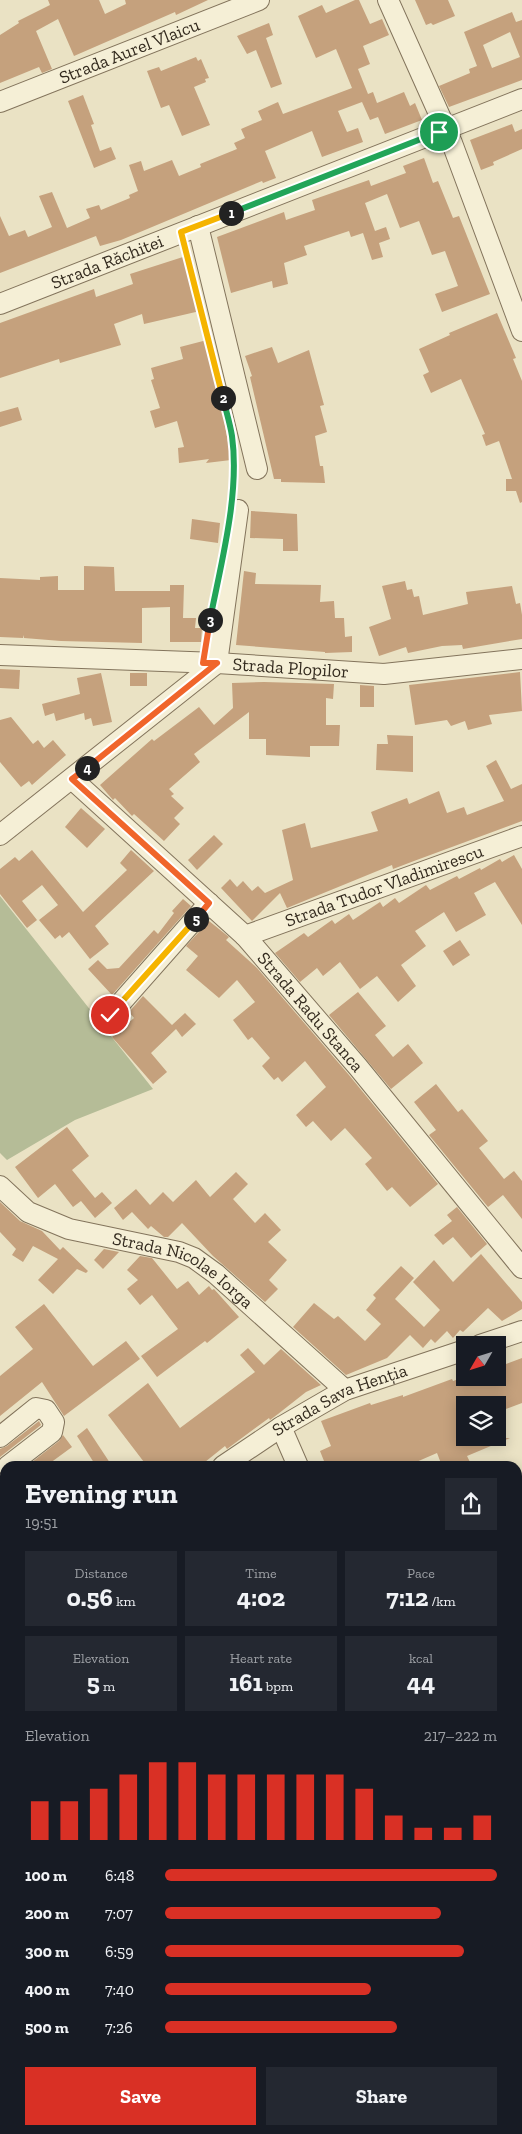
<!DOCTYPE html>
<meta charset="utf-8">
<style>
body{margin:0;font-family:"Zilla Slab",serif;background:#242831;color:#f1f3f6;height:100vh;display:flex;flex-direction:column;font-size:19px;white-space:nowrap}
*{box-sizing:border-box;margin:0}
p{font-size:16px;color:#9ea1a6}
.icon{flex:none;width:28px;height:28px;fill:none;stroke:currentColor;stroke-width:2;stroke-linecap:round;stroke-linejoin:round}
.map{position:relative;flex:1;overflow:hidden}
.sheet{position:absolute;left:0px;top:1461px;width:522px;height:674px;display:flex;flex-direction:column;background:#171b24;border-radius:15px 15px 0 0;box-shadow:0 2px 12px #0003}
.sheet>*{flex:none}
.needle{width:32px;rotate:231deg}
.tools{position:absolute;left:456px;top:1336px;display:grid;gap:10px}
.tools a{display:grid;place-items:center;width:50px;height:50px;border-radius:0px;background:#171b24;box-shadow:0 2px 12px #0003;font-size:25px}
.pin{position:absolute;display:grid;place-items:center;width:42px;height:42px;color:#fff;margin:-21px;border:2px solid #fff;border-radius:50%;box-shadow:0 1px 5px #0007}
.km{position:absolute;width:25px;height:25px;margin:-12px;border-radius:50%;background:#222;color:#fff;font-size:14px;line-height:25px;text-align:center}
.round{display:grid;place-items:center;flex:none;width:52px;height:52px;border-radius:0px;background:#242831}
.summary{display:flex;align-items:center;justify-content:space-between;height:85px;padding:0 25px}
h1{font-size:28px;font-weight:700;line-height:38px}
.stats{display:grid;grid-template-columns:repeat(3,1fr);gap:8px;height:85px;padding:5px 25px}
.stats div{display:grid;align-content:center;border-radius:0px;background:#242831;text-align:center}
.stats b{font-size:25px;font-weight:700}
.stats small{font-size:14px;font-weight:400}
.stats p{font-size:14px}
.chart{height:140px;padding:10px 25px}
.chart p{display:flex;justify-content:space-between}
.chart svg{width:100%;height:90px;margin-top:5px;stroke:#d93025;stroke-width:6}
.primary-button{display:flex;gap:10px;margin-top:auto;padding:10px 25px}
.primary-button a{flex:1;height:58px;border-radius:0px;background:#d93025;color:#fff;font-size:20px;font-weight:700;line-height:58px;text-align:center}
.primary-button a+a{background:#242831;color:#f1f3f6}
ul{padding:0 25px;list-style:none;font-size:16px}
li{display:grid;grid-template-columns:80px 60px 1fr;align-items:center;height:38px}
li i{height:12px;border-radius:6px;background:#d93025}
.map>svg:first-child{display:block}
</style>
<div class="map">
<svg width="522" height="2134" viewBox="0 0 522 2134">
<rect width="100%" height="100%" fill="#eae2c4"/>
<path fill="#bdc799" d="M 5,1674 L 5,1734 L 0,1734 L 0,1676 Z"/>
<path fill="#b5bc97" d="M 0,896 L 153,1089 L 75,1120 L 7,1160 L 0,1153 Z"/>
<g fill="#c5a17d" fill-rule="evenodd">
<path d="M 48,0 L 99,0 L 105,14 L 126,4 L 125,0 L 208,0 L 176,15 L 175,12 L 74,56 L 58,19 L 36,31 L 52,69 L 42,73 L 39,67 L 0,83 L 0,35 L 19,23 L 18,21 L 50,5 Z"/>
<path d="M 355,0 L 359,0 L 370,24 L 382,19 L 389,35 L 363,46 L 370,64 L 358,69 L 368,94 L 373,92 L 377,103 L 404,92 L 410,106 L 415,103 L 422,120 L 385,134 L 378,117 L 370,120 L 362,102 L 338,111 L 347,132 L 358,128 L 363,142 L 322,157 L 312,131 L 265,151 L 276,178 L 263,183 L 262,181 L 121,240 L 100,246 L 96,236 L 0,273 L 0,216 L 9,236 L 25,230 L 28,237 L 52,227 L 39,196 L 52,192 L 67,228 L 90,218 L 86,209 L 99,205 L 101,210 L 130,198 L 129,195 L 138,191 L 129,165 L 141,161 L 144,171 L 172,160 L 179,176 L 201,167 L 200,164 L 237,149 L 234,143 L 245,138 L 241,129 L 262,120 L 258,111 L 278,102 L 283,114 L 352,88 L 336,49 L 316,58 L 298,16 L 322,5 L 326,13 Z"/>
<path d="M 415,0 L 448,0 L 455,16 L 433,25 L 431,23 L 426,25 Z"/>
<path d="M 512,12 L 516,22 L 522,20 L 522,80 L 449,107 L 439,86 L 470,73 L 469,69 L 477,66 L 464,32 ZM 510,32 L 520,57 L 492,68 L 483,45 Z"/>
<path d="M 269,23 L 273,35 L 266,38 L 282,84 L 271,88 L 256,50 L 247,54 L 237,36 Z"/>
<path d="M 196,57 L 198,61 L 201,59 L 209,78 L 205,79 L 206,82 L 194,87 L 210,125 L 182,136 L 169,105 L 161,108 L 147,71 L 159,67 L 161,71 Z"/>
<path d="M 83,95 L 94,124 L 91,125 L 100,151 L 111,147 L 116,159 L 94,168 L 68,101 Z"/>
<path d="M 512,124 L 515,132 L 522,129 L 522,149 L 493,162 L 494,165 L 481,170 L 470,140 Z"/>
<path d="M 424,158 L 433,183 L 438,181 L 453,218 L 459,216 L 490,294 L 442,312 L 435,294 L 458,286 L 445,251 L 432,255 L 419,221 L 400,228 L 387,194 L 365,203 L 375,231 L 386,227 L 390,239 L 379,243 L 383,257 L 372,260 L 363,233 L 351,237 L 349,231 L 304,246 L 307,255 L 284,263 L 288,284 L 273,288 L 272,281 L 231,293 L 217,237 L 284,212 L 286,220 L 315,210 L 312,200 L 369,180 L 371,186 L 406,173 L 403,166 Z"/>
<path d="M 186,256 L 200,311 L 144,324 L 142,314 L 114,324 L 121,345 L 60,363 L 59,359 L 0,378 L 0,323 L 94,289 L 96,297 L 133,284 L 130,274 Z"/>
<path d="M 497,313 L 516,358 L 513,359 L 522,381 L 522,502 L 520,503 L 516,491 L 506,491 L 506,479 L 512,479 L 499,441 L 486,446 L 482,435 L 485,434 L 461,379 L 431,393 L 423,375 L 429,372 L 419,349 L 450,335 L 449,333 Z"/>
<path d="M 207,340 L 222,408 L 231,460 L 206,463 L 209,459 L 179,463 L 178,448 L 184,447 L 177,421 L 155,428 L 150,411 L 160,408 L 151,380 L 154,379 L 151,368 L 183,359 L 180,347 Z"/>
<path d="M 272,347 L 278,363 L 309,350 L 324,405 L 320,406 L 327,432 L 315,436 L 320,466 L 323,466 L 325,483 L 281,482 L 281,479 L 274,479 L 250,377 L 252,376 L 245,356 Z"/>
<path d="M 18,407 L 22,420 L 0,427 L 0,412 Z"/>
<path d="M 251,511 L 297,514 L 298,551 L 283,551 L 283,539 L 250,538 Z"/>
<path d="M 192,519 L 220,523 L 218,543 L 190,539 Z"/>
<path d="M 84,566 L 114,567 L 115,591 L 170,591 L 170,585 L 184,585 L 183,618 L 196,618 L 195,628 L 202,628 L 201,642 L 170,642 L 170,607 L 142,608 L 142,643 L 61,641 L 24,638 L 23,635 L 23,638 L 0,637 L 0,578 L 40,580 L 40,577 L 58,576 L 58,590 L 84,590 Z"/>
<path d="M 244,571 L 256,573 L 255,584 L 321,585 L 320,602 L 334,601 L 335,618 L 344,618 L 345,637 L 352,636 L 352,652 L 325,653 L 325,652 L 236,645 Z"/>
<path d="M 405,581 L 407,590 L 412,589 L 414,597 L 419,596 L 423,615 L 468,604 L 466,592 L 512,586 L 516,604 L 520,603 L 522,615 L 522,639 L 463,649 L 462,645 L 442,646 L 408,653 L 406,647 L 379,656 L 369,627 L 391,619 L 382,586 Z"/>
<path d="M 0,669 L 20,670 L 19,689 L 0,688 Z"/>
<path d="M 520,672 L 522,711 L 489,715 L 492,724 L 468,730 L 465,721 L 451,726 L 447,720 L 415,725 L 409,685 Z"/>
<path d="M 101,673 L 112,722 L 93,726 L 91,718 L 85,720 L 84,713 L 56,721 L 54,713 L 45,716 L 42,704 L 80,694 L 77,678 Z"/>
<rect x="130" y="673" width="17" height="13"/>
<path d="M 264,682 L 334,684 L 333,699 L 326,698 L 326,725 L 340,725 L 339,746 L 310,746 L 310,757 L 266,755 L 266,739 L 249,739 L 249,712 L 194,754 L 200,762 L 169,789 L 174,794 L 171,796 L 184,808 L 174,818 L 180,824 L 164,841 L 134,814 L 132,816 L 115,798 L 113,800 L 100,785 L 152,739 L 154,741 L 199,707 L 214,725 L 233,708 L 232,683 Z"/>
<path d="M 360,685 L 374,686 L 374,707 L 360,707 Z"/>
<path d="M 11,717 L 33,744 L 38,740 L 44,748 L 53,740 L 66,755 L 32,785 L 29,781 L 21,787 L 0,762 L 0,720 Z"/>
<path d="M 387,735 L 413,736 L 413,772 L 376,770 L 377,744 L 388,744 Z"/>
<path d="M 496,760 L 511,789 L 522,784 L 522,821 L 414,861 L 393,869 L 392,865 L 287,908 L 280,893 L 252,921 L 221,888 L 230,879 L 237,887 L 243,881 L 252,891 L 258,886 L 265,893 L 293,880 L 282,830 L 305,823 L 311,848 L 378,831 L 371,812 L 407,798 L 409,804 L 439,791 L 447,813 L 464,807 L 467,815 L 504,801 L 486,766 Z"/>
<path d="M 81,808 L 105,829 L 87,848 L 65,827 Z"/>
<path d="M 214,835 L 223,844 L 197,870 L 188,860 Z"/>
<path d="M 32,850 L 83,912 L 127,870 L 120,863 L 131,850 L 154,871 L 95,926 L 109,944 L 90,959 L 69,932 L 62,938 L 60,935 L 55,939 L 39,920 L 58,905 L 42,885 L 22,901 L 37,920 L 27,928 L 0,894 L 0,869 L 15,857 L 19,861 Z"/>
<path d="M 514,855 L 522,869 L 522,925 L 495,882 L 474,893 L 486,915 L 456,932 L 444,912 L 415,931 L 426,946 L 401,965 L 416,986 L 398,1002 L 377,976 L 360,989 L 340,962 L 323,976 L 317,968 L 300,982 L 275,953 L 304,933 L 308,937 L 332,920 L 335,924 L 349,914 L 353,920 L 380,902 L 383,907 L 395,898 L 399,903 L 426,885 L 430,890 L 457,876 L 459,879 L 480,868 L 481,870 L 500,859 L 502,862 Z"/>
<path d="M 183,899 L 191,906 L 112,995 L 88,969 L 98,960 L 107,969 L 119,968 L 154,930 L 158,934 L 174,913 L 172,911 Z"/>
<path d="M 209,921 L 229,937 L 226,940 L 257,968 L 349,1075 L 438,1184 L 410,1207 L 392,1187 L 387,1191 L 365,1164 L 372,1158 L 345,1128 L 331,1141 L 313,1121 L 306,1127 L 296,1115 L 326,1087 L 305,1061 L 282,1082 L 278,1077 L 274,1080 L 262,1066 L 270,1058 L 252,1037 L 248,1040 L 233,1020 L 255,1002 L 237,980 L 219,998 L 186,970 L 198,956 L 186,946 Z"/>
<path d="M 460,940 L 470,955 L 453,966 L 443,951 Z"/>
<path d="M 358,992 L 386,1026 L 375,1035 L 393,1057 L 408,1044 L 423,1063 L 391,1089 L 329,1015 Z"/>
<path d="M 143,996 L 172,1025 L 185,1013 L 196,1024 L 182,1037 L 176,1029 L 151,1053 L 167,1072 L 153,1084 L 112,1037 L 134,1018 L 129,1012 Z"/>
<path d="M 436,1084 L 458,1112 L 462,1109 L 488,1141 L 479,1148 L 504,1179 L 514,1171 L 522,1181 L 522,1219 L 503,1195 L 488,1207 L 429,1135 L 436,1130 L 414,1102 Z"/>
<path d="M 67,1127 L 89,1156 L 72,1170 L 95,1198 L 102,1192 L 112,1203 L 95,1218 L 81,1201 L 73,1207 L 55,1184 L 38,1198 L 15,1167 Z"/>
<path d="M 236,1172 L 248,1184 L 233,1199 L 255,1223 L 265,1213 L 281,1230 L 268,1242 L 287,1260 L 269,1280 L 278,1289 L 265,1302 L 213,1256 L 182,1223 L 168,1237 L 164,1237 L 151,1226 L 148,1229 L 132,1212 L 123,1220 L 114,1208 L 136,1189 L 150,1205 L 163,1192 L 173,1202 L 196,1180 L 210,1197 Z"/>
<path d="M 0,1202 L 20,1221 L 42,1231 L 60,1250 L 63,1247 L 88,1271 L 86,1273 L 77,1269 L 53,1294 L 38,1280 L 58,1259 L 33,1246 L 23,1262 L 12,1255 L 16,1249 L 0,1232 Z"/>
<path d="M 457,1207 L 487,1244 L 471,1258 L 453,1237 L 443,1245 L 434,1235 L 452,1221 L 447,1215 Z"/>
<path d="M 104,1249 L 119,1252 L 103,1269 L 94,1260 Z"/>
<path d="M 481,1254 L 522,1302 L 522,1309 L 502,1321 L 488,1308 L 463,1332 L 460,1330 L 453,1338 L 447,1331 L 435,1343 L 431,1339 L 423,1348 L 410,1335 L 387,1358 L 346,1375 L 293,1327 L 314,1303 L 334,1319 L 338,1316 L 365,1341 L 381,1324 L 366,1310 L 376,1298 L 373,1295 L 401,1266 L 414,1278 L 395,1299 L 424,1327 L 440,1310 L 413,1282 L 434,1260 L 453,1282 Z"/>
<path d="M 140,1256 L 152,1258 L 177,1289 L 188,1281 L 199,1295 L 209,1286 L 212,1290 L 214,1289 L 239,1317 L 207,1343 L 205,1341 L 157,1377 L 141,1356 L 178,1329 L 152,1295 L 140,1305 L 127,1289 L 138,1280 L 127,1270 Z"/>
<path d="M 44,1304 L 93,1366 L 126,1341 L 140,1359 L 64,1416 L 42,1382 L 0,1416 L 0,1376 L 33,1349 L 15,1327 Z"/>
<path d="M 248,1348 L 264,1365 L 281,1349 L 321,1385 L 306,1392 L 278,1414 L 270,1420 L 269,1418 L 227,1449 L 225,1446 L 200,1466 L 147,1466 L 108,1415 L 148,1383 L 180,1428 L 255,1372 L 240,1355 Z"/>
<path d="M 522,1358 L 522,1403 L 503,1410 L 501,1405 L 465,1405 L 465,1438 L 510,1438 L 467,1456 L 472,1466 L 442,1466 L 437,1453 L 407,1466 L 326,1466 L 320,1451 L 331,1446 L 321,1421 L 370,1403 L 371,1405 L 403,1395 L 403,1397 L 452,1379 L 453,1381 L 462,1378 L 498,1378 L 498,1367 Z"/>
<path d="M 39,1421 L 41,1425 L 0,1457 L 0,1449 L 7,1446 Z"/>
<path d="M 87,1428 L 112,1466 L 96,1466 L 77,1436 Z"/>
<path d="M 63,1435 L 72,1447 L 46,1466 L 27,1466 L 59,1441 Z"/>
</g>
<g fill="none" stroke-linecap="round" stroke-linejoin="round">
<g stroke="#83745c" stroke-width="22">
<g id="minor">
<path d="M 388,0 L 452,143 L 522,331"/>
<path id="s1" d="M 0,102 L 259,0"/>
<path d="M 198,226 L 257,469"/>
<path id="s2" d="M 0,304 L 522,99"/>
<path id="s3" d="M 0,655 L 217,663 L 384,674 L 522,659"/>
<path id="s4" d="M 72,779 L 245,936 L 358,1067 L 522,1268"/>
<path d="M 0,835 L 217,663 L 238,510"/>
<path id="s5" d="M 245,936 L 522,836"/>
<path d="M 110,1015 L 209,903"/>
<path id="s6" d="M 0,1186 L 28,1212 L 69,1229 L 179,1252 L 194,1258 L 216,1274 L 345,1390"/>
<path d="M 480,1345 L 522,1331"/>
<path d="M 281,1427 L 298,1466"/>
<path d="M 0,1437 L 36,1408 L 46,1410 L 54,1422 L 52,1432 L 8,1466"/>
<path id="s7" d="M 223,1466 L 281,1427 L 345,1390 L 465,1350"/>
<path d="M 0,1503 L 5,1509"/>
<path d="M 0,1627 L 5,1623"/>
<path d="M 518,1629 L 522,1636"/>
<path d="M 518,1726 L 522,1724"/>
<path d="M 518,1911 L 522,1910"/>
<path d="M 518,1987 L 522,1992"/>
</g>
</g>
<g stroke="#514230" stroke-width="29">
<g id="major">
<path d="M 0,1836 L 5,1833"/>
<path d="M 427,2130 L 429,2134"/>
</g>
</g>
<path stroke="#83745c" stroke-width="2.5" stroke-dasharray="4 2.5" stroke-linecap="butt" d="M 231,496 L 233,447"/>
<use href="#minor" stroke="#f5efd6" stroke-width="20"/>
<use href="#major" stroke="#ead99f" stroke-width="26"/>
</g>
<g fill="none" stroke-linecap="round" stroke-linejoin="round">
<g stroke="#fff" stroke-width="10">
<path id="split-1" d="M 231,213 L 439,132"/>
</g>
<g stroke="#fff" stroke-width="10">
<path id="split-2" d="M 223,398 L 181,232 L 231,213"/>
</g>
<g stroke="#fff" stroke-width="10">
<path id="split-3" d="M 210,620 C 221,563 240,494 232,436 C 230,423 226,411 223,398"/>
</g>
<g stroke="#fff" stroke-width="10">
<path id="split-4" d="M 87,768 L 217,663 L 203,663 L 210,620"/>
</g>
<g stroke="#fff" stroke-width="10">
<path id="split-5" d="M 87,768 L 72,779 L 209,903 L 196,919"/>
</g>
<g stroke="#fff" stroke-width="10">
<path id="split-6" d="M 110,1015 L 196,919"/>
</g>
<use href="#split-1" stroke="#22a559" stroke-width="6"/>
<use href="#split-2" stroke="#f5b400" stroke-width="6"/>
<use href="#split-3" stroke="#22a559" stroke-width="6"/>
<use href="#split-4" stroke="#f0652b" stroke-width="6"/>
<use href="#split-5" stroke="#f0652b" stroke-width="6"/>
<use href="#split-6" stroke="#f5b400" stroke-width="6"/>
</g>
<g text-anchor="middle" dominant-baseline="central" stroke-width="5" stroke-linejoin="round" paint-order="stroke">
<g font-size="18" fill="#342b1f" stroke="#f2ecd3">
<text stroke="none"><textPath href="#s1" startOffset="139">Strada Aurel Vlaicu</textPath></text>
<text stroke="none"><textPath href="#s2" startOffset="115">Strada Răchitei</textPath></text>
<text stroke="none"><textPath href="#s3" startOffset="291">Strada Plopilor</textPath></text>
<text stroke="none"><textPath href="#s5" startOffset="148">Strada Tudor Vladimirescu</textPath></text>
<text stroke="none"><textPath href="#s4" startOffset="334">Strada Radu Stanca</textPath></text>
<text stroke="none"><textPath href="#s6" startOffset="206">Strada Nicolae Iorga</textPath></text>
<text stroke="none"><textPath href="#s7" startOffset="135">Strada Sava Henția</textPath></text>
</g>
</g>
</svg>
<div class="tools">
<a><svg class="needle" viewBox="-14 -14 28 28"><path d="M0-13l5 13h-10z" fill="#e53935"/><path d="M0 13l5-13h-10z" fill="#9ea1a6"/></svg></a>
<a><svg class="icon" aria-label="layers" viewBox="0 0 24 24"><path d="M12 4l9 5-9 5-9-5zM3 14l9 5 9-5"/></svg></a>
</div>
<div class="pin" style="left:439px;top:132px;background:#1e9e55"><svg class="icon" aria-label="arrive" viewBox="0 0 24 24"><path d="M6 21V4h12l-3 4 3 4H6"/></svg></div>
<div class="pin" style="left:110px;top:1015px;background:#d93025"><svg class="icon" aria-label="check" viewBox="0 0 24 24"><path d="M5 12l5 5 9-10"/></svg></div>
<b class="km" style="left:231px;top:213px">1</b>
<b class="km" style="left:223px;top:398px">2</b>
<b class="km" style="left:210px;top:620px">3</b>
<b class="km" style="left:87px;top:768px">4</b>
<b class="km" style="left:196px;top:919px">5</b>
<section class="sheet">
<div class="summary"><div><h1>Evening run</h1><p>19:51</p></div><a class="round"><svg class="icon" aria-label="share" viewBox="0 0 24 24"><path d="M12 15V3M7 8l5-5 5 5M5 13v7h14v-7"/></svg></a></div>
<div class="stats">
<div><p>Distance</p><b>0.56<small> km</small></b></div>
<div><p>Time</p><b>4:02</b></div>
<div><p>Pace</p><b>7:12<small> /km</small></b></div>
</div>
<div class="stats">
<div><p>Elevation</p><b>5<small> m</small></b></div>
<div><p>Heart rate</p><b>161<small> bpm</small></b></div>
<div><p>kcal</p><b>44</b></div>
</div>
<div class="chart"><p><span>Elevation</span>217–222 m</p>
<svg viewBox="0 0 160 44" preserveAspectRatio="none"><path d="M5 44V25M15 44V25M25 44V19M35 44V12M45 44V6M55 44V6M65 44V12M75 44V12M85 44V12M95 44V12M105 44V12M115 44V19M125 44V32M135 44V38M145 44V38M155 44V32"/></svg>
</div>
<ul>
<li><b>100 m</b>6:48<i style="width:100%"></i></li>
<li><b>200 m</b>7:07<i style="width:83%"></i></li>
<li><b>300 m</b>6:59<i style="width:90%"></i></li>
<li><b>400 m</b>7:40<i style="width:62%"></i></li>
<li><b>500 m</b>7:26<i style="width:70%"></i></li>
</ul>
<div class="primary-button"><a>Save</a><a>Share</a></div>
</section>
</div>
